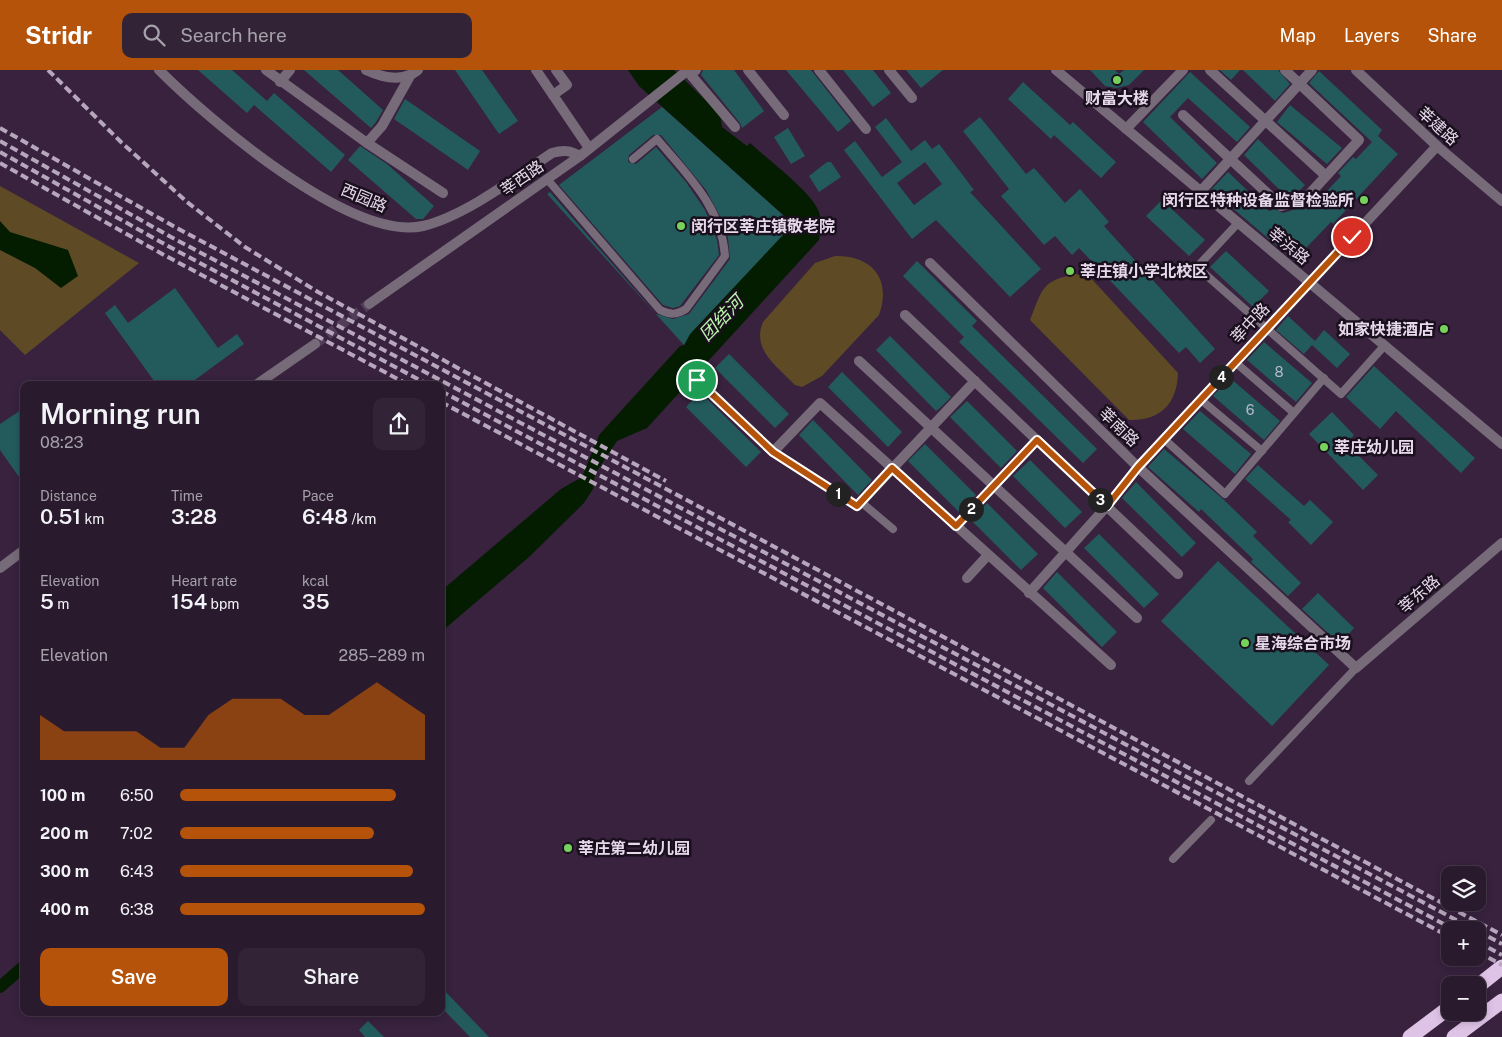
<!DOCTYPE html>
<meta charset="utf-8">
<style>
body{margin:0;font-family:"Public Sans","Noto Sans SC",sans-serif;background:#322336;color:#f1f3f6;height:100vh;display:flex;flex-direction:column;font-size:19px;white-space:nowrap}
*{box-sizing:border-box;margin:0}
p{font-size:16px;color:#a5a1aa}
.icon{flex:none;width:28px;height:28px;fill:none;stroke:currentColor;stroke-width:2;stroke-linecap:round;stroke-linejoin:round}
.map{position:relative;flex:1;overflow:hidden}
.details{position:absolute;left:20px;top:311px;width:425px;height:635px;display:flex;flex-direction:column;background:#2a1a2e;border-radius:10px;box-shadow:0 2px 8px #0003,0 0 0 1px #46384a}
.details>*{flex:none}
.fabs{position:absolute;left:1441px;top:796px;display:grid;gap:10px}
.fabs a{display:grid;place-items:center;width:45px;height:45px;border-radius:10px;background:#2a1a2e;box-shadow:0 2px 8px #0003,0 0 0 1px #46384a;font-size:25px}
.pin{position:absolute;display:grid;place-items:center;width:42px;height:42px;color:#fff;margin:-21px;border:2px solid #fff;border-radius:50%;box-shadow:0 1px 5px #0007}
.km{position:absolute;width:25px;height:25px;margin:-12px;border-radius:50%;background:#222;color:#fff;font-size:14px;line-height:25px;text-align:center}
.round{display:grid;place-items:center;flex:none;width:52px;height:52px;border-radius:10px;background:#322336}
.headline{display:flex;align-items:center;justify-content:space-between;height:85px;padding:0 20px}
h1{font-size:28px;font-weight:600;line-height:38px}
.figures{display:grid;grid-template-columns:repeat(3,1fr);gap:8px;height:85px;padding:5px 20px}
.figures div{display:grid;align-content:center}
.figures b{font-size:21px;font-weight:600}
.figures small{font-size:14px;font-weight:400}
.figures p{font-size:14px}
.chart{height:140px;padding:10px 20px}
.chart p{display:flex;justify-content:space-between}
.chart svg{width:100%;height:90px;margin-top:5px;fill:#b45309;opacity:.7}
.primary-button{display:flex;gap:10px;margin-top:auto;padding:10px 20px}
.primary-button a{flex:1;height:58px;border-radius:10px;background:#b45309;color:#fff;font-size:20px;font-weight:600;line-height:58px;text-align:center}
.primary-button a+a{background:#322336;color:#f1f3f6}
ul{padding:0 20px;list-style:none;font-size:16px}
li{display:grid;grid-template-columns:80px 60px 1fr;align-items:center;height:38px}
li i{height:12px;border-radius:6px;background:#b45309}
header{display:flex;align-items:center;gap:30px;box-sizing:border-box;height:70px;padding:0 25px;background:#b45309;color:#fff}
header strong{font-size:24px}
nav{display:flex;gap:28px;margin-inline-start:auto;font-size:18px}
.search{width:350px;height:45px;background:#322336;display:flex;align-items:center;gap:12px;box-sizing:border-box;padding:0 18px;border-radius:10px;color:#a5a1aa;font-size:19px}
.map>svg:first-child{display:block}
</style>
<header>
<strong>Stridr</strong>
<div class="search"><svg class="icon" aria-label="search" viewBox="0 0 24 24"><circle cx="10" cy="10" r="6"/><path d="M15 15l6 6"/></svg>Search here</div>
<nav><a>Map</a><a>Layers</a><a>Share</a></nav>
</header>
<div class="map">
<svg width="1502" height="967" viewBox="0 0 1502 967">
<rect width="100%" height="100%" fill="#38223e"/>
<g fill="#5f4a26">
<path d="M 0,116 L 139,193 L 25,285 L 0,260 Z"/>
<path d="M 835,186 C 872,185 892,209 879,245 L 822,306 L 802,317 L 795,315 C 778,297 751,280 763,252 L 815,193 Z"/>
<path d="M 1076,204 L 1089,206 L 1178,303 C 1177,334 1160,351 1129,350 L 1030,250 C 1043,218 1041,211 1076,204 Z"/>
</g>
<g fill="#041d00">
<path d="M 628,0 L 674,0 L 720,44 L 722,57 L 747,76 L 750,73 C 766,88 813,123 819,142 C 822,152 820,160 819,170 L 647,358 L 617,371 L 595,404 L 593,419 L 584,433 L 529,487 L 441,562 L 441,521 L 561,419 L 582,407 L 599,365 L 680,276 L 684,275 L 690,264 L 786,160 L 784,146 L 639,16 Z"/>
<path d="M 0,151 L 10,162 L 68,180 L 78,206 L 61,218 L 35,198 L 0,180 Z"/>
</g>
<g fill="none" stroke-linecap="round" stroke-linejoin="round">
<path stroke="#041d00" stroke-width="12" d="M 0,917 L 24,896"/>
</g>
<g fill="#235b5d" fill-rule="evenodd">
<path d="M 198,0 L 232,0 L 267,31 L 274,23 L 345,85 L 331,102 L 254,35 L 247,43 Z"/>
<path d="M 304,0 L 338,0 L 383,40 L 376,52 L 371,58 Z"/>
<path d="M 455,0 L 482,0 L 518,51 L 499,64 Z"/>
<path d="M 703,0 L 734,0 L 764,41 L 742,58 L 740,53 L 701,5 Z"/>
<path d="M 786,0 L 811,0 L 851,51 L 838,62 Z"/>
<path d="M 843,0 L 873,0 L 891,23 L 873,37 Z"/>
<path d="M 906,0 L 943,0 L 921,18 Z"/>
<path d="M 1090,0 L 1115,0 L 1119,4 L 1124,0 L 1144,0 L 1129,15 L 1116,18 L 1105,16 Z"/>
<path d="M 1220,0 L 1240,0 L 1231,10 Z"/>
<path d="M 1243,0 L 1278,0 L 1290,14 L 1275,31 Z"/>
<path d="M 1319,1 L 1382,60 L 1378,66 L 1398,84 L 1333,154 L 1331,152 L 1305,179 L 1281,179 L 1211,120 L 1228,102 L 1269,141 L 1275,139 L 1283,143 L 1309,135 L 1312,137 L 1341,106 L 1338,103 L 1353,87 L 1356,89 L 1372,72 L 1309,13 Z"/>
<path d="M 1190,2 L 1250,57 L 1237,72 L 1188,28 L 1170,47 L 1217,93 L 1202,109 L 1143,52 Z"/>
<path d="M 1023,12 L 1070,55 L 1073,52 L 1116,92 L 1101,108 L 1054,65 L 1051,69 L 1008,29 Z"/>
<path d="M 405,29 L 480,81 L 468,100 L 394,49 Z"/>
<path d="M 1290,35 L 1342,78 L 1327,94 L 1277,52 Z"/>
<path d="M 662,37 L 784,146 L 786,152 L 786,159 L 783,165 L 690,264 L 684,275 L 547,124 L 550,122 L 656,244 L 673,249 L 689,244 L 730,189 L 728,168 L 722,150 L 706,120 L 661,65 L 653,65 L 629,85 L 628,92 L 636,94 L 656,77 L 686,112 L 705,140 L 717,170 L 719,185 L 680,236 L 673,238 L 663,235 L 559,115 Z"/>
<path d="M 980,47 L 1026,104 L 1034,98 L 1065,133 L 1080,119 L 1109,152 L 1104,156 L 1215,279 L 1200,293 L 1186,277 L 1179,283 L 1079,178 L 1072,185 L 1055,166 L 1044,175 L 1001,126 L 1009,119 L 963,61 Z"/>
<path d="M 886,48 L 911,81 L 925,70 L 932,79 L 939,74 L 974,120 L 970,122 L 1041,199 L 1010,227 L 936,150 L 912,169 L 844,80 L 855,71 L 882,107 L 902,92 L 875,57 ZM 925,92 L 942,114 L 914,135 L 897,113 Z"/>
<path d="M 788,58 L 805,86 L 791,94 L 774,67 Z"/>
<path d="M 1258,69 L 1305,115 L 1297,123 L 1298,124 L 1287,127 L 1244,85 Z"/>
<path d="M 360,76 L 387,94 L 434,136 L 423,149 L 416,149 L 348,90 Z"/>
<path d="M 827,92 L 831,92 L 841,107 L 819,122 L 809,106 Z"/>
<path d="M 1162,130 L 1205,170 L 1189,186 L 1146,146 Z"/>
<path d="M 1226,181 L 1269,221 L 1253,237 L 1210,197 Z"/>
<path d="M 917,191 L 977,251 L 972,256 L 1097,379 L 1083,393 L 959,272 L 964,267 L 903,206 Z"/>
<path d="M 175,218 L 218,278 L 237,264 L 244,274 L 188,315 L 157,315 L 105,243 L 115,235 L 128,253 Z"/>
<path d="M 1288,246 L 1315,271 L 1324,260 L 1350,284 L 1337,298 L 1312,275 L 1304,284 L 1276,260 Z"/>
<path d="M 890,266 L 951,327 L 941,337 L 936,341 L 876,280 Z"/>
<path d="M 1264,272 L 1312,313 L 1296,332 L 1247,290 Z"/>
<path d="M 729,284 L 789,344 L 775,358 L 715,298 Z"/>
<path d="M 1374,296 L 1475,388 L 1461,403 L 1396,341 L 1380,359 L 1346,327 Z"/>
<path d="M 842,302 L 902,362 L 888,377 L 828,317 Z"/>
<path d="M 1230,308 L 1280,351 L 1264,370 L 1213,326 Z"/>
<path d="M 700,322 L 761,382 L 746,397 L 686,337 Z"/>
<path d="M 967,331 L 1017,381 L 1001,398 L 950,347 Z"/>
<path d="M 24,338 L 24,414 L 0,380 L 0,354 Z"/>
<path d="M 1200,341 L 1251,384 L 1235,404 L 1183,359 Z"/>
<path d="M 1332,342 L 1354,365 L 1346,373 L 1378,405 L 1363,420 L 1309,364 Z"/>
<path d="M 813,350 L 872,410 L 858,425 L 799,365 Z"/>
<path d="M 925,374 L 976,425 L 959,442 L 908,391 Z"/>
<path d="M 1164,379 L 1223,429 L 1257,462 L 1253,466 L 1301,513 L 1288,526 L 1251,492 L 1253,489 L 1201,439 L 1199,442 L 1148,397 Z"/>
<path d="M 1030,390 L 1082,442 L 1065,458 L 1013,406 Z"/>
<path d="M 1258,395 L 1304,436 L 1310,430 L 1333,452 L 1311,475 L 1288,452 L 1291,450 L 1245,409 Z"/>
<path d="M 1136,412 L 1196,473 L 1182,487 L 1122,428 Z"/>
<path d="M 987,433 L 1038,484 L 1021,500 L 971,450 Z"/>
<path d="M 1099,464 L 1159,524 L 1144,538 L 1084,478 Z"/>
<path d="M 1218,491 L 1329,595 L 1272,656 L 1161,551 Z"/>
<path d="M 1057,502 L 1117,562 L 1102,577 L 1043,518 Z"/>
<path d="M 1318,523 L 1354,558 L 1340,574 L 1302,539 Z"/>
<path d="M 441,917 L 489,967 L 470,967 L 441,937 Z"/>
<path d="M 368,951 L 384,967 L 365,967 L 359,960 Z"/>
</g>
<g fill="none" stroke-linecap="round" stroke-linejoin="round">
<path stroke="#523d58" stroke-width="10" stroke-dasharray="10 5" stroke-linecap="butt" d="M 315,274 L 369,234"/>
<g stroke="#776b7a" stroke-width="8">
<path d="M 547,109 L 660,240 C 671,245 676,245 686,239 L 725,186 C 722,138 687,104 657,69 L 633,89"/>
<path d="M 1238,153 L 1197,197 L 1341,324 L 1385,275"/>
<path d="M 1235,292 L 1294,343"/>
<path d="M 1200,329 L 1262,381"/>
<path d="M 1164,369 L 1225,424 L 1324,308"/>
<path d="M 861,432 L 893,459"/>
<path d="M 1249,711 L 1356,598"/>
<path d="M 1173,789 L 1211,750"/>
</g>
<g stroke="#776b7a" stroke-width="10">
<path d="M 159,0 C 208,49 351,172 423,156 C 465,146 516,107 552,83 C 563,80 570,80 580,86"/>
<path d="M 266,0 L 367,73 L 382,56 L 410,6"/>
<path d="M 366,0 C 383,8 403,12 418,0"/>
<path d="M 536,0 L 589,78"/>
<path d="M 696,0 L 690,4 L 735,57"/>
<path d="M 748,0 L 784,45"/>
<path d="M 819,0 L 866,59"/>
<path d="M 889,0 L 912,28"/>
<path d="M 1056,0 L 1502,374"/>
<path d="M 1210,0 L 1326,106"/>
<path d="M 1356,0 L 1437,76 L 1502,131"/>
<path d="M 280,12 L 290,0"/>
<path d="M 553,25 L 567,15 L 556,0"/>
<path d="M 1183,45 L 1281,136 L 1304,130 L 1359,70 L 1285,0"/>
<path d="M 1126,59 L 1183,0"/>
<path d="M 367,73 L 443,123"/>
<path d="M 1201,121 L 1312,0"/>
<path d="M 930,193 L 1138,397 L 1356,598 L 1502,473"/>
<path d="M 369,234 L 580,86 L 688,0"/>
<path d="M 905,245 L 1178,504"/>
<path d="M 859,291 L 1137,548"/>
<path d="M 697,310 L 773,382 L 820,333 L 1111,595"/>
<path d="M 256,315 L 315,274"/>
<path d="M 773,382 L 857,436 L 975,311"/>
<path d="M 956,456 L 1037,370"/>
<path d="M 0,498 L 24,480"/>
<path d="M 967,508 L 988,485"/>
<path d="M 1029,523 L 1107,436 L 1138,397 L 1437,76"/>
</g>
<g stroke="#dfc3e7" stroke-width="15">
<path d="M 1478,916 L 1502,897"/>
<path d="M 1410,967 L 1450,937"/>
<path d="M 1454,967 L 1502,931"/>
</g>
<g stroke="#b7a7bc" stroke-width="4" stroke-dasharray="8 4" stroke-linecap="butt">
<path d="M 48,0 L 121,72 L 187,132 L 245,177 L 318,222 L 666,411"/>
<path d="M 0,58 L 175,157 L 1502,865"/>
<path d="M 0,71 L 171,167 L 1475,860"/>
<path d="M 0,82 L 168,176 L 429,315"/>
<path d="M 0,93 L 164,185 L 409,315"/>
<path d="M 441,321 L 1455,860"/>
<path d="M 441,332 L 1450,867"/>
<path d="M 1478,861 L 1502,874"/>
<path d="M 1478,872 L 1502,885"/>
<path d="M 1478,882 L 1502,895"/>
</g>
</g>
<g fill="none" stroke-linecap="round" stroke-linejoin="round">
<g stroke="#fff" stroke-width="10">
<path id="route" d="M 697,310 L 773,382 L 857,436 L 892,398 L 956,456 L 1037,370 L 1107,436 L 1138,397 L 1352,167"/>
</g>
<use href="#route" stroke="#b45309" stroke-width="6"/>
</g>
<g fill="#76d25a" stroke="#1a101d" stroke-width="2">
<circle cx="1117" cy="10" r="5"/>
<circle cx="1364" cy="130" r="5"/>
<circle cx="681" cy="156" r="5"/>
<circle cx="1070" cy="201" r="5"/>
<circle cx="1444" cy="259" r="5"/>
<circle cx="1324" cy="377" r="5"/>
<circle cx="1245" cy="573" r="5"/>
<circle cx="568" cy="778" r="5"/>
</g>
<g text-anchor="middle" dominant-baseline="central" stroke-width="5" stroke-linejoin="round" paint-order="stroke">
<g font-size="14" fill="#b6bac8">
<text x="1279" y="302">8</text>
<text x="1250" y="340">6</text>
</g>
<g font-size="16" font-weight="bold" fill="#e7d9eb" stroke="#1a101d" text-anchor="start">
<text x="1117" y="28" text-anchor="middle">财富大楼</text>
<text x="1354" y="130" text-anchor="end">闵行区特种设备监督检验所</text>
<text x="691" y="156">闵行区莘庄镇敬老院</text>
<text x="1080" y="201">莘庄镇小学北校区</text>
<text x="1434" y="259" text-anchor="end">如家快捷酒店</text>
<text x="1334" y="377">莘庄幼儿园</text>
<text x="1255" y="573">星海综合市场</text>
<text x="578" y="778">莘庄第二幼儿园</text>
</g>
<g font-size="16" fill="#e7d9eb" stroke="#1a101d">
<text transform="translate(1438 56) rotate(42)">莘建路</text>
<text transform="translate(522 108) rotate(-35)">莘西路</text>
<text transform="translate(364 128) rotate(23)">西园路</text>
<text transform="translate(1289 176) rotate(40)">莘浜路</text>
<text transform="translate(1250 253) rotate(-47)">莘中路</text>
<text transform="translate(1119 357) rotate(44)">莘南路</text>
<text transform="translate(1419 524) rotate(-41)">莘东路</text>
</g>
<g font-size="18" font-style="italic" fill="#baf4aa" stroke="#1a101d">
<text transform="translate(721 248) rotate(-46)">团结河</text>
</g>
</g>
</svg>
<div class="fabs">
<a><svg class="icon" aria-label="layers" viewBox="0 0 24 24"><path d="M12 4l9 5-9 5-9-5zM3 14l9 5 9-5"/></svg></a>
<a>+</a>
<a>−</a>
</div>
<div class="pin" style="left:697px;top:310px;background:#1e9e55"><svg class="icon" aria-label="arrive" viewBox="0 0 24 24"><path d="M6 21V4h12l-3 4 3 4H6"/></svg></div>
<div class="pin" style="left:1352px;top:167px;background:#d93025"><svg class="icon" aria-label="check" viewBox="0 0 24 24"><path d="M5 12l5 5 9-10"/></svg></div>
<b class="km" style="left:838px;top:424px">1</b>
<b class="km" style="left:971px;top:439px">2</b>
<b class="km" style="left:1100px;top:430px">3</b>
<b class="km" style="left:1221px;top:307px">4</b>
<section class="details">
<div class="headline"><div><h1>Morning run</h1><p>08:23</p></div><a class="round"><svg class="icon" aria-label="share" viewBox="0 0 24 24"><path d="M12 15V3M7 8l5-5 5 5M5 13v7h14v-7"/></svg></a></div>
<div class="figures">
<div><p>Distance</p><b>0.51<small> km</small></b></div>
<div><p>Time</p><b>3:28</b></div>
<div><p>Pace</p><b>6:48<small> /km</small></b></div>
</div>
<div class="figures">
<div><p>Elevation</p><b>5<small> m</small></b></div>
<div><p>Heart rate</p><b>154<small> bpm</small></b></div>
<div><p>kcal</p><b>35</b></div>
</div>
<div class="chart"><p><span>Elevation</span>285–289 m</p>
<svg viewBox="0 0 160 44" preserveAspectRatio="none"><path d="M0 44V22L10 30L20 30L30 30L40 30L50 38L60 38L70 22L80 14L90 14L100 14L110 22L120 22L130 14L140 6L150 14L160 22V44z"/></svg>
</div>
<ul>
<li><b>100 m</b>6:50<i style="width:88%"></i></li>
<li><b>200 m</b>7:02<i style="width:79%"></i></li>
<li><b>300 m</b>6:43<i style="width:95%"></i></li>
<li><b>400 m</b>6:38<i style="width:100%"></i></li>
</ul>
<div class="primary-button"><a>Save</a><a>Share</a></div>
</section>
</div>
